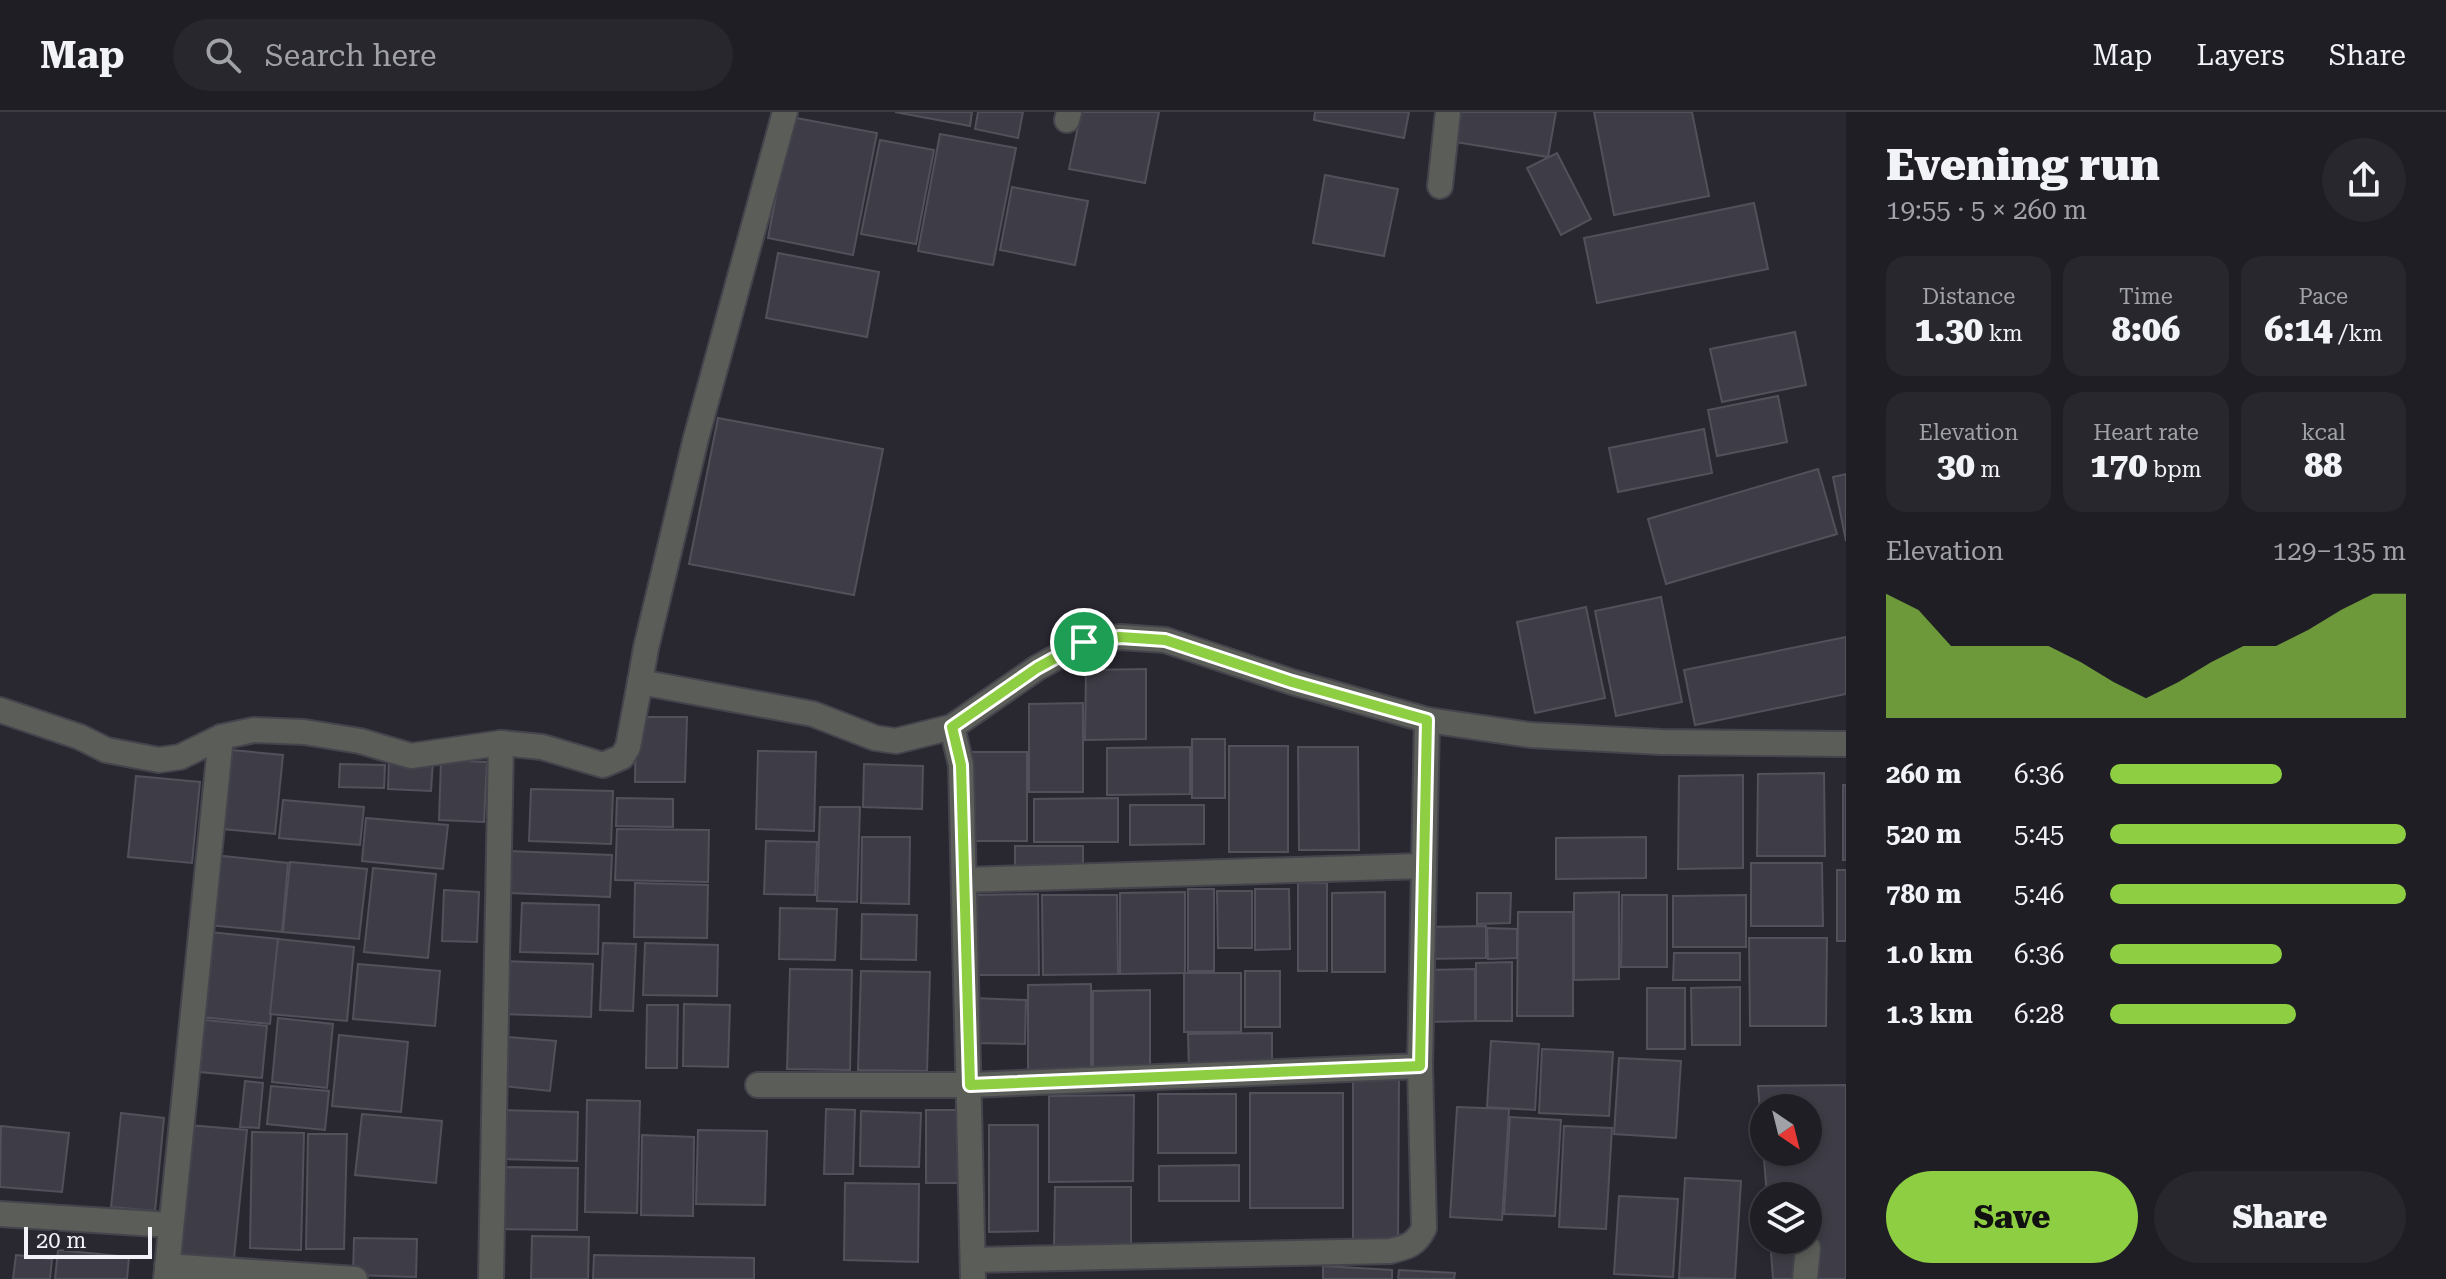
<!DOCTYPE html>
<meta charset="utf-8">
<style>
body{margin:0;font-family:"Roboto Serif",serif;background:#27272d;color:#f1f3f6;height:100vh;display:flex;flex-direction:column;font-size:30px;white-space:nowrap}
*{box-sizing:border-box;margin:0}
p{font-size:26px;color:#a1a2a7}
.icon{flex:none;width:44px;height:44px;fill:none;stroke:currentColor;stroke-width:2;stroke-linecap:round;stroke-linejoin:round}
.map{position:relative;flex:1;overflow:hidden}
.side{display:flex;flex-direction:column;background:#1f1e25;width:600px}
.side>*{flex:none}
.needle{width:52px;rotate:145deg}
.buttons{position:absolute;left:1750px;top:982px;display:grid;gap:16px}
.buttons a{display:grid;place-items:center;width:72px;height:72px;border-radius:50%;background:#1f1e25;box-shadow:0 4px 12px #0003,0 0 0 2px #3c3c42;font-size:40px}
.scale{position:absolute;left:24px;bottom:20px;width:128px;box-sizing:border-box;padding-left:8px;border:4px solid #f2f2f8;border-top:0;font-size:22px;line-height:28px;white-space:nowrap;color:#f2f2f8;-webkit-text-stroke:6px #292831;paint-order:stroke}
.pin{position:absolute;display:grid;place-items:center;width:68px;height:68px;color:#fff;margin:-34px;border:4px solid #fff;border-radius:50%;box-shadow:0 2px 8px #0007}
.round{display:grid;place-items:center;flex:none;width:84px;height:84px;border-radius:42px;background:#27272d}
.headline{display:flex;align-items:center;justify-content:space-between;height:136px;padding:0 40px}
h1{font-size:44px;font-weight:800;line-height:60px}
.metrics{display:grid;grid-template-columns:repeat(3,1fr);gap:12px;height:136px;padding:8px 40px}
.metrics div{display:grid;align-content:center;border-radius:20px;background:#27272d;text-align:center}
.metrics b{font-size:34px;font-weight:800}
.metrics small{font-size:22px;font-weight:400}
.metrics p{font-size:22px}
.chart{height:224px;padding:16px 40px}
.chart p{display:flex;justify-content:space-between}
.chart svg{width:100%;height:144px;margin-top:8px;fill:#8ece43;opacity:.7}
.cta{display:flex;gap:16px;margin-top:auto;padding:16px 40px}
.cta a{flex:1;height:92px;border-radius:48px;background:#8ece43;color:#111;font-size:32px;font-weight:800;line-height:92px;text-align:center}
.cta a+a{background:#27272d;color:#f1f3f6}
ul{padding:0 40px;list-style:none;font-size:26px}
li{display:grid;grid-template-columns:128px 96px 1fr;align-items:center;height:60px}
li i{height:20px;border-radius:10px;background:#8ece43}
header{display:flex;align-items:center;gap:48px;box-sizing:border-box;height:112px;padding:0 40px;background:#1f1e25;border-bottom:2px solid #3c3c42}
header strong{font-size:38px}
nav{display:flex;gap:44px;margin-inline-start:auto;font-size:28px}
.search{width:560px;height:72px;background:#27272d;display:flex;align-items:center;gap:20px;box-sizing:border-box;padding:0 28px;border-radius:44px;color:#a1a2a7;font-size:30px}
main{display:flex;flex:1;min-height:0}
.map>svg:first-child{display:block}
</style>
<header>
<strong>Map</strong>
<div class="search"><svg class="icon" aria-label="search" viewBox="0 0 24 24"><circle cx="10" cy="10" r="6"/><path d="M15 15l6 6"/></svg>Search here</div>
<nav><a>Map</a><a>Layers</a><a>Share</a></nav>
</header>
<main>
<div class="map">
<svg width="1846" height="1167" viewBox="0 0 1846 1167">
<rect width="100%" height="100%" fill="#292831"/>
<g fill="#3e3d47" stroke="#52505b" stroke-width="2" fill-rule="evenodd">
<path d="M 895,0 L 972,0 L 970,14 Z"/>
<path d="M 978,0 L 1023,0 L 1018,26 L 975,17 Z"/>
<path d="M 1081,0 L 1159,0 L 1145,71 L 1069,57 Z"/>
<path d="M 1315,0 L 1409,0 L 1404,26 L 1314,8 Z"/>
<path d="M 1454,0 L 1556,0 L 1548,45 L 1449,29 Z"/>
<path d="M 1594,0 L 1692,0 L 1709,84 L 1614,103 Z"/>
<path d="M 791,5 L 877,21 L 853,143 L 768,126 Z"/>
<path d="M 940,22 L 1016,36 L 993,153 L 918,139 Z"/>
<path d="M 880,28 L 934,38 L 916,132 L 861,122 Z"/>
<path d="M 1557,41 L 1591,107 L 1561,123 L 1527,56 Z"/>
<path d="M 1325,63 L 1398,77 L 1384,144 L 1313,131 Z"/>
<path d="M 1012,75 L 1088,89 L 1075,153 L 1000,138 Z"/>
<path d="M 1754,91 L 1768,157 L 1597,191 L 1584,126 Z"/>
<path d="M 778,141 L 879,160 L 867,225 L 766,206 Z"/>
<path d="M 1795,220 L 1806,273 L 1722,290 L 1710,237 Z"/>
<path d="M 1778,284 L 1787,330 L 1717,344 L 1708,298 Z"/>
<path d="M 718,306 L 883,337 L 854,483 L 689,452 Z"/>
<path d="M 1704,317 L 1712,361 L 1618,380 L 1609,336 Z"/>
<path d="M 1818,357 L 1837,422 L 1666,472 L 1648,407 Z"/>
<path d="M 1846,362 L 1846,429 L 1833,365 Z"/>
<path d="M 1661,485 L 1682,590 L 1616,604 L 1595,499 Z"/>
<path d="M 1586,495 L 1605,586 L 1535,601 L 1517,510 Z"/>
<path d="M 1846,525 L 1846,582 L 1695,613 L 1684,558 Z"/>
<path d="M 1146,557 L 1146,627 L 1085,628 L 1086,558 Z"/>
<path d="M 1083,591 L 1083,680 L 1029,680 L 1029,592 Z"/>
<path d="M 636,605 L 687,605 L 685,670 L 635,670 Z"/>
<rect x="1192" y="627" width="33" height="59"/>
<rect x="1229" y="634" width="59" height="106"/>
<path d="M 1190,635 L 1190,682 L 1107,683 L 1107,636 Z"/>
<path d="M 1298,635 L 1358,635 L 1359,738 L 1299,738 Z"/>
<path d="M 232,638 L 283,643 L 275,722 L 223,717 Z"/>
<path d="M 758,639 L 816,640 L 814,719 L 756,717 Z"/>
<rect x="966" y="640" width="61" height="89"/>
<path d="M 389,647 L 433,649 L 431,679 L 388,677 Z"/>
<path d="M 441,648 L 487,650 L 484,710 L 439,708 Z"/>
<path d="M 340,652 L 385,653 L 384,676 L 339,675 Z"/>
<path d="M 864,652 L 923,654 L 922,697 L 863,695 Z"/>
<path d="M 1824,661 L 1825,744 L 1757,744 L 1758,662 Z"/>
<path d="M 1743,663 L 1743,756 L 1678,757 L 1679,664 Z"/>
<path d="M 136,664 L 200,670 L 192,751 L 128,745 Z"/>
<rect x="1843" y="673" width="3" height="75"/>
<path d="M 531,677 L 613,679 L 611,732 L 529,729 Z"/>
<path d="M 617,686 L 673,687 L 673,715 L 616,714 Z"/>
<path d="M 1118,686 L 1118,730 L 1034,730 L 1034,687 Z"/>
<path d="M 283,688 L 364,695 L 360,733 L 279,726 Z"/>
<path d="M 1130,693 L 1204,693 L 1204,732 L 1130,733 Z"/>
<path d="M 820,695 L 860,695 L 857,790 L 817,789 Z"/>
<path d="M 366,706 L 448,713 L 443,757 L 362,749 Z"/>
<path d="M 617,717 L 709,718 L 708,770 L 615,768 Z"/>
<path d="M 862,725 L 910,725 L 909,792 L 861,791 Z"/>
<path d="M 1646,725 L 1646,766 L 1556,767 L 1556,726 Z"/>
<path d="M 766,729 L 817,730 L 815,783 L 764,782 Z"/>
<path d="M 1015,734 L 1083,734 L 1083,763 L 1015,764 Z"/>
<path d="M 507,739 L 612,743 L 610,785 L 506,781 Z"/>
<path d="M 214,743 L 288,751 L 282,820 L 208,813 Z"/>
<path d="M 290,750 L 367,757 L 359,827 L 283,820 Z"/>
<path d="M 1751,751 L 1822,751 L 1823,814 L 1751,814 Z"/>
<path d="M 373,756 L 436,762 L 428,846 L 364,840 Z"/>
<rect x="1837" y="758" width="9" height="71"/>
<path d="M 635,771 L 708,773 L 707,826 L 634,825 Z"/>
<rect x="1298" y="771" width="29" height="88"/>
<rect x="1188" y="777" width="26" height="82"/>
<path d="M 1255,777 L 1289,777 L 1290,837 L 1255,838 Z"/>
<path d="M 444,778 L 479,780 L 477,830 L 442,829 Z"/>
<path d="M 1217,779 L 1252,779 L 1252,836 L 1218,836 Z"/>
<path d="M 1185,780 L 1185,861 L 1120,862 L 1120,781 Z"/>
<path d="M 1385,780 L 1385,860 L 1332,860 L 1332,781 Z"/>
<path d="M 1619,780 L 1619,867 L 1574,868 L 1574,781 Z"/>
<path d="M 1477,781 L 1511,781 L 1510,811 L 1477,812 Z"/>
<path d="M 1038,782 L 1039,863 L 969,863 L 969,783 Z"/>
<path d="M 1042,783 L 1117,783 L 1118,862 L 1043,863 Z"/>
<path d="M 1622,783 L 1667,783 L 1667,855 L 1621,855 Z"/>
<path d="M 1746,783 L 1746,835 L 1673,835 L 1673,784 Z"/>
<path d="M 522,791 L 599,793 L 598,842 L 520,840 Z"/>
<path d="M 780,796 L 837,797 L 835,848 L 779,847 Z"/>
<path d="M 1518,800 L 1573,800 L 1573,904 L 1517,904 Z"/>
<path d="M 862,802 L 917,803 L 916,848 L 861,847 Z"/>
<path d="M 1486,814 L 1486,846 L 1426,847 L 1426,815 Z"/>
<path d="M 1487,816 L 1517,817 L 1517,846 L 1488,847 Z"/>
<path d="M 210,820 L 279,827 L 270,912 L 201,905 Z"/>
<path d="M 1749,826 L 1827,826 L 1826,914 L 1750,914 Z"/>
<path d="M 278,827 L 354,835 L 347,909 L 270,902 Z"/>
<path d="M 603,831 L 636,832 L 633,899 L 600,898 Z"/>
<path d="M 645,831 L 718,833 L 717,884 L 643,883 Z"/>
<path d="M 1674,841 L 1740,841 L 1740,868 L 1673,868 Z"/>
<path d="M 503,849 L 593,852 L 591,905 L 501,902 Z"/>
<path d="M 1512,850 L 1512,909 L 1476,909 L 1476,851 Z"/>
<path d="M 358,852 L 440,859 L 435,914 L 353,907 Z"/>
<path d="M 790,857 L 852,858 L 850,958 L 787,957 Z"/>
<path d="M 1475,857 L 1475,909 L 1425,910 L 1425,858 Z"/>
<path d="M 861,859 L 930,860 L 927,959 L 858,958 Z"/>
<rect x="1245" y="859" width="35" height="56"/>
<rect x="1184" y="861" width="57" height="59"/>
<path d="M 1091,872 L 1091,963 L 1028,964 L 1028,873 Z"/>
<path d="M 1740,875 L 1740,933 L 1692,933 L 1691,876 Z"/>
<rect x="1647" y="876" width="38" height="61"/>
<path d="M 1150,878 L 1150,960 L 1093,960 L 1093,879 Z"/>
<path d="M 972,886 L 1026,888 L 1025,932 L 970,931 Z"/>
<path d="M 684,892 L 730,893 L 728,955 L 683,954 Z"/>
<path d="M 647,893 L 678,893 L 677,956 L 646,956 Z"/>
<path d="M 278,906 L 333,912 L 327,976 L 272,970 Z"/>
<path d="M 205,908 L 267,914 L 262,966 L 200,960 Z"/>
<path d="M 1272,921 L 1272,959 L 1189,959 L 1188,922 Z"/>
<path d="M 339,923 L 408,930 L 401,1000 L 332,994 Z"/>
<path d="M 508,925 L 556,929 L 550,979 L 503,974 Z"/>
<path d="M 1491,929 L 1539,932 L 1535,998 L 1487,995 Z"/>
<path d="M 1542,937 L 1613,940 L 1609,1004 L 1539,1001 Z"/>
<path d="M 1619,946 L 1681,949 L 1676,1026 L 1614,1022 Z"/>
<path d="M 1353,961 L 1399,961 L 1398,1129 L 1353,1129 Z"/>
<path d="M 245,969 L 263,971 L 259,1016 L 240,1015 Z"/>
<path d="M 1846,973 L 1846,1167 L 1773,1167 L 1770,1128 L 1808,1128 L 1808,1084 L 1767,1084 L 1758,974 ZM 1764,996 L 1808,996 L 1808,1040 L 1764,1040 Z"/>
<path d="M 271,974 L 329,979 L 325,1018 L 267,1012 Z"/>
<rect x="1250" y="981" width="93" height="115"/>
<rect x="1158" y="982" width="78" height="59"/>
<path d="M 1134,983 L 1133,1069 L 1049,1070 L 1049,984 Z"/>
<path d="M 587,988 L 640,989 L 637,1101 L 585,1100 Z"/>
<path d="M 1457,995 L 1509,997 L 1502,1108 L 1450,1105 Z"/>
<path d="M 826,997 L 855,998 L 853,1062 L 824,1062 Z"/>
<path d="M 500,998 L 578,1000 L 577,1049 L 498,1047 Z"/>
<path d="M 926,998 L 965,998 L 964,1071 L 926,1071 Z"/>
<path d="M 861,999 L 921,1001 L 919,1055 L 860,1054 Z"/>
<path d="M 121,1001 L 164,1006 L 155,1099 L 111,1095 Z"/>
<path d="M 362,1002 L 442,1009 L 436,1071 L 355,1063 Z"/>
<path d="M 1510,1005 L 1561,1008 L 1555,1104 L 1504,1102 Z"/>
<path d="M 188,1013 L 247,1018 L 233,1156 L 174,1150 Z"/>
<path d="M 989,1013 L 1038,1013 L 1038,1119 L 989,1120 Z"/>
<path d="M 1,1014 L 69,1021 L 62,1080 L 0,1075 Z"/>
<path d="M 1564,1014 L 1612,1016 L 1606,1117 L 1559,1115 Z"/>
<path d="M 698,1018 L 767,1019 L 765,1093 L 696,1092 Z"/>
<path d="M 252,1020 L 304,1021 L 301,1138 L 250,1136 Z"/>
<path d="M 308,1022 L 347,1022 L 344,1137 L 306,1137 Z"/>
<path d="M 642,1023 L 694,1025 L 693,1104 L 641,1103 Z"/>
<path d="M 1239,1053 L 1239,1089 L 1159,1089 L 1159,1054 Z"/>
<path d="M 498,1055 L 578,1056 L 577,1118 L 496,1117 Z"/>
<path d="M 1685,1066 L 1741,1069 L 1735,1167 L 1679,1166 Z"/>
<path d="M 845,1071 L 919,1072 L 918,1150 L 844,1148 Z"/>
<path d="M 1055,1075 L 1131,1075 L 1131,1134 L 1054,1134 Z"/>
<path d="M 1619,1084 L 1678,1087 L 1673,1165 L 1614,1162 Z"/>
<path d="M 532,1124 L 589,1125 L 588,1167 L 531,1167 Z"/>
<path d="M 354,1126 L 417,1127 L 416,1165 L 353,1163 Z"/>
<path d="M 58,1138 L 129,1145 L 127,1167 L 55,1167 Z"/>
<path d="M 16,1143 L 52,1147 L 50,1167 L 13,1167 Z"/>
<path d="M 594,1143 L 754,1146 L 754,1167 L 593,1167 Z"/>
<path d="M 1323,1154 L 1392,1158 L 1392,1167 L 1323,1167 Z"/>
<path d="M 1399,1158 L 1455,1161 L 1454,1167 L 1398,1167 Z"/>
</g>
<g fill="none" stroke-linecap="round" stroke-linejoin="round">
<g stroke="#45444d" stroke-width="28">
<g id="minor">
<path d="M 1067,8 L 1069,0"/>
<path d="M 1440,74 L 1448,0"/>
<path d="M 640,570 L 646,536 L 696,326 L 785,0"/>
<path d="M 0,598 L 80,625 L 106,638 L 159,648 L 180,645 L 221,625 L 254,618 L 304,620 L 360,629 L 411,644 L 501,631 L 542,635 L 603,653 L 622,645 L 628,635 L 640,570 L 813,602 L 875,626 L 896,629 L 952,615 L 1037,556 L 1084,530 L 1120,525 L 1165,528 L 1292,570 L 1427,608 L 1530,623 L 1661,630 L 1846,632"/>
<path d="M 952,615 L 961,653 L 973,1167"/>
<path d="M 964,768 L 1424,754"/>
<path d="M 758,973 L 970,973 L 1420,954"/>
<path d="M 0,1102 L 171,1113"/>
<path d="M 973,1148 L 1390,1139 C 1407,1135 1416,1133 1424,1116 L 1420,954 L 1427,608"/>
<path d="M 167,1154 L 355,1167"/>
<path d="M 166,1167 L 221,625"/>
<path d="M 491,1167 L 501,631"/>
<path d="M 1805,1167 L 1808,1136"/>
</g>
</g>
<use href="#minor" stroke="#5a5d58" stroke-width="24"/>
</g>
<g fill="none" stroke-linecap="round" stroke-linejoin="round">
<g stroke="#fff" stroke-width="16">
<path id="route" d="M 1120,525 L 1165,528 L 1292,570 L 1427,608 L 1420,954 L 970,973 L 961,653 L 952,615 L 1037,556 L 1084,530 Z"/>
</g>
<use href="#route" stroke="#8ece43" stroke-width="10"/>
</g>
</svg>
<div class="buttons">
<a><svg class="needle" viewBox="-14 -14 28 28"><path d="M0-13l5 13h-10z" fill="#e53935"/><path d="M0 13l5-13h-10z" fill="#a1a2a7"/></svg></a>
<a><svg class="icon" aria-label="layers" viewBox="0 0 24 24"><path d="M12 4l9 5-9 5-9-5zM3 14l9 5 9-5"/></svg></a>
</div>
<div class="scale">20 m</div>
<div class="pin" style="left:1084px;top:530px;background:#1e9e55"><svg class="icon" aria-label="arrive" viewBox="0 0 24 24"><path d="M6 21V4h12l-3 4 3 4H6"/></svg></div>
</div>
<section class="side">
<div class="headline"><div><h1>Evening run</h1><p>19:55 · 5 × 260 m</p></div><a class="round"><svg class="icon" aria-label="share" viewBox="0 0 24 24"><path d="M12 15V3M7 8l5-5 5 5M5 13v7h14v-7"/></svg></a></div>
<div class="metrics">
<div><p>Distance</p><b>1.30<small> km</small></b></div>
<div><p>Time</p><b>8:06</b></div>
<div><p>Pace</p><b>6:14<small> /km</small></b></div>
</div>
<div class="metrics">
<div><p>Elevation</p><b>30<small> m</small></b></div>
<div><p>Heart rate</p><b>170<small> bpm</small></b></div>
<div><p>kcal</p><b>88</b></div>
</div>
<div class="chart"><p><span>Elevation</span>129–135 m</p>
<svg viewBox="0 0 160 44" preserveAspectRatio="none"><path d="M0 44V6L10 11L20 22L30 22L40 22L50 22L60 27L70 33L80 38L90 33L100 27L110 22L120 22L130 17L140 11L150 6L160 6V44z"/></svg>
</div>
<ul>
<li><b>260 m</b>6:36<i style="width:58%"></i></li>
<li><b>520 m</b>5:45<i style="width:100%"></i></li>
<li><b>780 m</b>5:46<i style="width:100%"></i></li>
<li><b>1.0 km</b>6:36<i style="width:58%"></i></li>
<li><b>1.3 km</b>6:28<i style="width:63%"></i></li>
</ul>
<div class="cta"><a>Save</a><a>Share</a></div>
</section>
</main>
